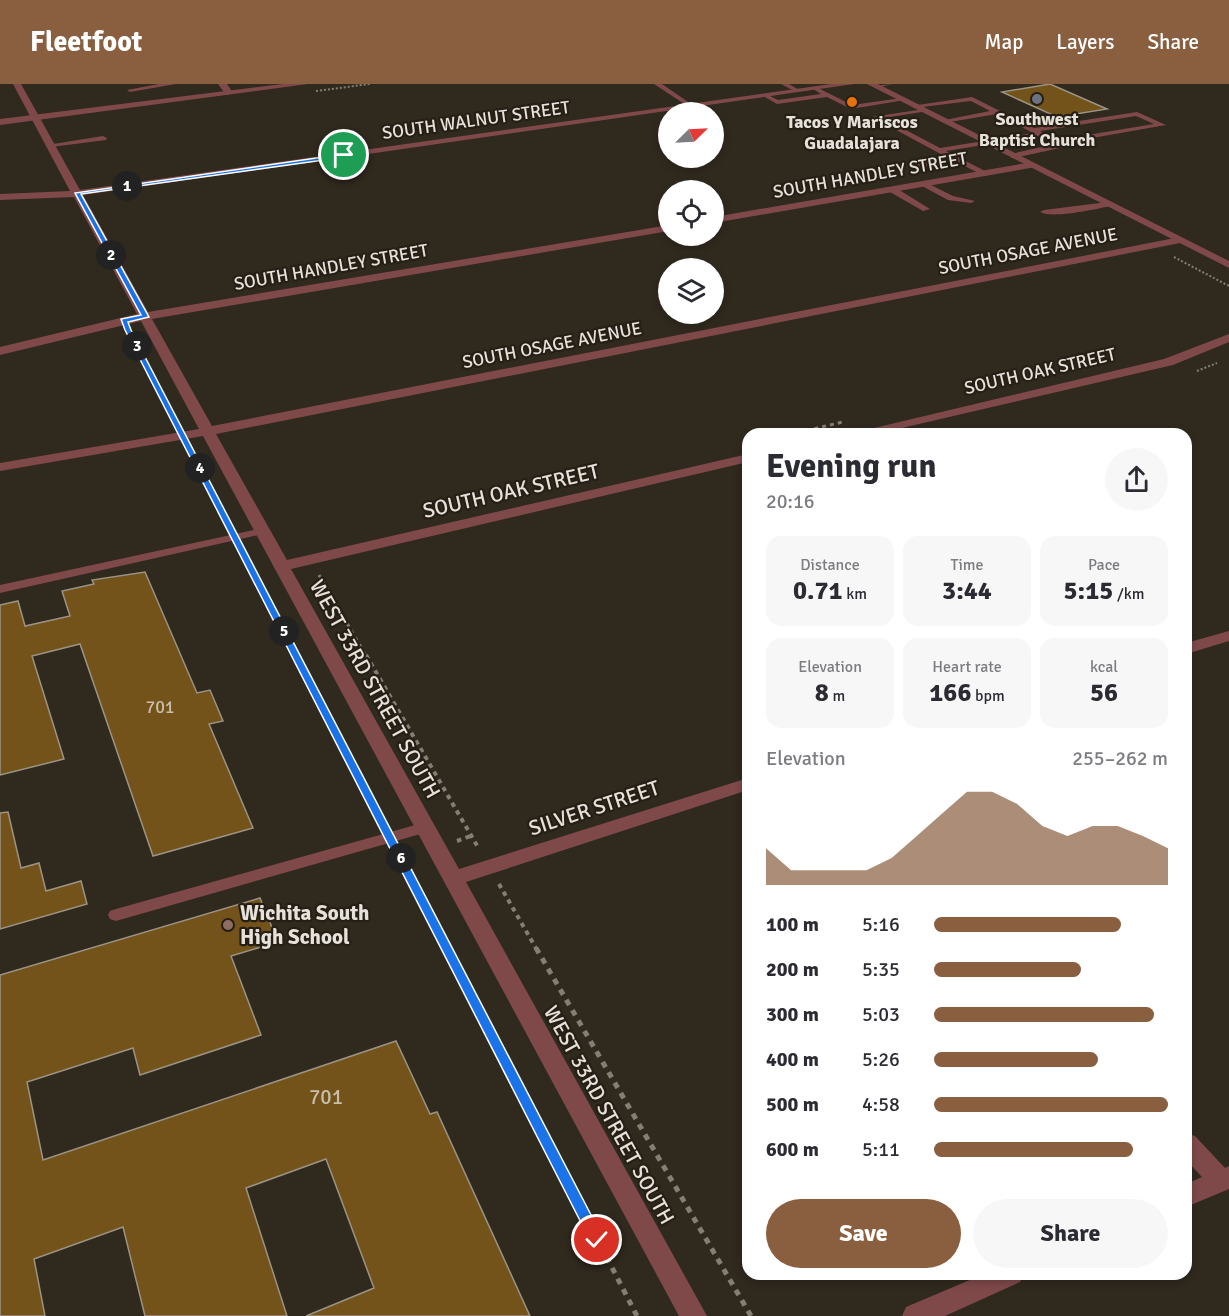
<!DOCTYPE html>
<meta charset="utf-8">
<style>
body{margin:0;font-family:Signika,sans-serif;background:#f7f7f7;color:#2b2b33;height:100vh;display:flex;flex-direction:column;font-size:22px;white-space:nowrap}
*{box-sizing:border-box;margin:0}
p{font-size:20px;color:#7c7c81}
.icon{flex:none;width:33px;height:33px;fill:none;stroke:currentColor;stroke-width:2;stroke-linecap:round;stroke-linejoin:round}
.map{position:relative;flex:1;overflow:hidden}
.panel{position:absolute;left:742px;top:344px;width:450px;height:852px;display:flex;flex-direction:column;background:#fff;border-radius:18px;box-shadow:0 3px 9px #0003}
.panel>*{flex:none}
.needle{width:39px;rotate:66deg}
.fabs{position:absolute;left:658px;top:18px;display:grid;gap:12px}
.fabs a{display:grid;place-items:center;width:66px;height:66px;border-radius:50%;background:#fff;box-shadow:0 3px 9px #0003;font-size:30px}
.pin{position:absolute;display:grid;place-items:center;width:51px;height:51px;color:#fff;margin:-26px;border:3px solid #fff;border-radius:50%;box-shadow:0 2px 6px #0007}
.km{position:absolute;width:30px;height:30px;margin:-15px;border-radius:50%;background:#222;color:#fff;font-size:16px;line-height:30px;text-align:center}
.round{display:grid;place-items:center;flex:none;width:63px;height:63px;border-radius:32px;background:#f7f7f7}
.headline{display:flex;align-items:center;justify-content:space-between;height:102px;padding:0 24px}
h1{font-size:33px;font-weight:700;line-height:45px}
.stats{display:grid;grid-template-columns:repeat(3,1fr);gap:9px;height:102px;padding:6px 24px}
.stats div{display:grid;align-content:center;border-radius:15px;background:#f7f7f7;text-align:center}
.stats b{font-size:26px;font-weight:700}
.stats small{font-size:16px;font-weight:400}
.stats p{font-size:16px}
.chart{height:168px;padding:12px 24px}
.chart p{display:flex;justify-content:space-between}
.chart svg{width:100%;height:108px;margin-top:6px;fill:#895f40;opacity:.7}
.primary-button{display:flex;gap:12px;margin-top:auto;padding:12px 24px}
.primary-button a{flex:1;height:69px;border-radius:36px;background:#895f40;color:#fff;font-size:24px;font-weight:700;line-height:69px;text-align:center}
.primary-button a+a{background:#f7f7f7;color:#2b2b33}
ul{padding:0 24px;list-style:none;font-size:20px}
li{display:grid;grid-template-columns:96px 72px 1fr;align-items:center;height:45px}
li i{height:15px;border-radius:8px;background:#895f40}
header{display:flex;align-items:center;gap:36px;box-sizing:border-box;height:84px;padding:0 30px;background:#895f40;color:#fff}
header strong{font-size:28px}
nav{display:flex;gap:33px;margin-inline-start:auto;font-size:21px}
.map>svg:first-child{display:block}
</style>
<header>
<strong>Fleetfoot</strong>
<nav><a>Map</a><a>Layers</a><a>Share</a></nav>
</header>
<div class="map">
<svg width="1229" height="1232" viewBox="0 0 1229 1232">
<rect width="100%" height="100%" fill="#30291e"/>
<g fill="#735319" stroke="#9b9385" stroke-width="1.5">
<path d="M 1050,0 L 1107,25 L 1057,33 L 1002,8 Z"/>
<path d="M 145,488 L 197,609 L 210,606 L 223,637 L 209,640 L 253,744 L 153,772 L 80,560 L 32,572 L 64,675 L 0,691 L 0,521 L 18,517 L 25,542 L 70,532 L 62,507 L 94,500 L 92,496 Z"/>
<path d="M 8,728 L 21,784 L 39,779 L 46,807 L 81,797 L 87,820 L 0,845 L 0,729 Z"/>
<path d="M 260,814 L 278,858 L 231,872 L 261,951 L 140,991 L 133,964 L 27,998 L 43,1076 L 396,957 L 430,1030 L 437,1028 L 530,1232 L 306,1232 L 374,1204 L 326,1075 L 246,1104 L 287,1232 L 145,1232 L 123,1143 L 34,1175 L 45,1232 L 0,1232 L 0,891 Z"/>
</g>
<g fill="none" stroke-linecap="round" stroke-linejoin="round">
<g stroke="#847e75" stroke-width="2" stroke-dasharray="2 2" stroke-linecap="butt">
<path d="M 316,7 L 370,0"/>
<path d="M 1174,173 L 1229,202"/>
<path d="M 133,255 L 175,336"/>
<path d="M 1197,287 L 1217,279"/>
</g>
<g stroke="#847e75" stroke-width="3" stroke-dasharray="4 4" stroke-linecap="butt">
<path d="M 791,350 L 843,338"/>
<path d="M 191,367 L 228,440"/>
<path d="M 242,466 L 296,572"/>
<path d="M 319,491 L 366,572"/>
</g>
<g stroke="#847e75" stroke-width="4" stroke-dasharray="4.5 4.5" stroke-linecap="butt">
<path d="M 296,571 L 382,739"/>
<path d="M 366,571 L 479,765"/>
<path d="M 457,757 L 471,752"/>
<path d="M 398,770 L 447,866"/>
<path d="M 402,776 L 416,771"/>
<path d="M 499,800 L 537,866"/>
</g>
<g stroke="#847e75" stroke-width="5" stroke-dasharray="6 6" stroke-linecap="butt">
<path d="M 447,864 L 637,1232"/>
<path d="M 536,864 L 751,1232"/>
</g>
<g fill="#7f494a" fill-rule="evenodd">
<path d="M 159,0 L 176,0 L 130,8 L 127,6 Z"/>
<path d="M 654,0 L 662,0 L 694,22 L 689,23 Z"/>
<path d="M 781,0 L 789,0 L 801,7 L 796,8 Z"/>
<path d="M 893,0 L 875,4 L 872,2 Z"/>
<path d="M 816,3 L 852,21 L 902,14 L 905,16 L 851,25 L 827,13 L 777,20 L 763,12 L 766,10 L 778,16 L 821,10 L 813,5 Z"/>
<path d="M 972,13 L 1034,44 L 1137,28 L 1166,41 L 1064,59 L 1065,63 L 1014,74 L 1011,74 L 1011,70 L 1055,60 L 1039,52 L 946,67 L 987,88 L 987,92 L 984,92 L 957,78 L 916,84 L 916,80 L 950,75 L 872,33 L 924,25 L 922,28 L 883,34 L 940,64 L 1033,49 L 997,30 L 944,39 L 940,37 L 990,27 L 971,17 L 914,24 L 911,22 ZM 1136,32 L 1154,40 L 1057,56 L 1040,47 Z"/>
<path d="M 103,52 L 107,54 L 106,56 L 51,63 L 47,61 Z"/>
<path d="M 925,98 L 953,112 L 975,117 L 971,119 L 948,116 L 922,102 L 921,100 Z"/>
<path d="M 890,104 L 896,104 L 930,125 L 923,127 L 890,108 Z"/>
<path d="M 1108,118 L 1112,120 L 1111,122 C 1096,125 1052,135 1040,128 L 1044,126 Z"/>
<path d="M 263,444 L 267,445 L 269,447 L 267,449 L 0,509 L 0,501 Z"/>
<path d="M 426,738 L 431,739 L 433,743 L 431,747 L 116,837 L 110,835 L 108,831 L 110,827 L 116,825 Z"/>
</g>
<g fill="#7f494a" fill-rule="evenodd">
<path d="M 13,0 L 21,0 L 80,106 L 831,0 L 854,0 L 83,111 L 148,228 L 669,141 L 669,147 L 152,235 L 212,342 L 1180,153 L 1186,156 L 1180,159 L 216,350 L 287,476 L 748,370 L 748,378 L 291,485 L 459,785 L 748,694 L 748,706 L 466,798 L 707,1232 L 679,1232 L 203,352 L 0,387 L 0,379 L 199,345 L 141,237 L 0,271 L 0,263 L 137,230 L 74,113 L 0,116 L 0,110 L 70,107 Z"/>
<path d="M 218,0 L 227,0 L 233,9 L 226,11 Z"/>
<path d="M 1032,78 L 1037,81 L 1036,83 L 714,139 L 714,133 Z"/>
<path d="M 1229,250 L 1229,258 L 1173,281 L 876,350 L 849,350 L 1164,275 Z"/>
<path d="M 1229,547 L 1229,557 L 1186,570 L 1186,559 Z"/>
<path d="M 1186,1049 L 1195,1052 L 1225,1084 L 1229,1082 L 1229,1105 L 1186,1123 L 1186,1100 L 1202,1093 L 1186,1076 Z"/>
<path d="M 984,1190 L 1024,1190 L 1020,1198 L 945,1232 L 902,1232 L 906,1223 Z"/>
</g>
<g fill="#7f494a" fill-rule="evenodd">
<path d="M 283,0 L 308,0 L 0,41 L 0,35 Z"/>
<path d="M 867,0 L 878,0 L 1229,177 L 1229,184 Z"/>
</g>
</g>
<path fill="#1a73e8" stroke="#fff" stroke-width="1.5" d="M 344,70 L 346,73 L 81,110 L 149,233 L 128,238 L 131,246 L 602,1152 L 604,1156 L 597,1162 L 592,1160 L 125,246 L 121,235 L 141,231 L 75,109 Z"/>
<circle fill="#6b7280" stroke="#261f15" stroke-width="2" cx="1037" cy="15" r="6"/>
<circle fill="#e8710a" stroke="#261f15" stroke-width="2" cx="852" cy="18" r="6"/>
<circle fill="#8d6e63" stroke="#261f15" stroke-width="2" cx="228" cy="841" r="6"/>
<g text-anchor="middle" dominant-baseline="central" stroke-width="4.5" stroke-linejoin="round" paint-order="stroke">
<g font-size="18" font-weight="bold" fill="#e6e1da" stroke="#261f15">
<text x="1037" y="35">Southwest<tspan x="1037" dy="21">Baptist Church</tspan></text>
<text x="852" y="38">Tacos Y Mariscos<tspan x="852" dy="21">Guadalajara</tspan></text>
</g>
<g font-size="18" fill="#e6e1da" stroke="#261f15">
<text transform="translate(476 36) rotate(-8)">SOUTH WALNUT STREET</text>
<text transform="translate(870 91) rotate(-10)">SOUTH HANDLEY STREET</text>
<text transform="translate(1028 167) rotate(-11)">SOUTH OSAGE AVENUE</text>
<text transform="translate(331 183) rotate(-10)">SOUTH HANDLEY STREET</text>
<text transform="translate(552 261) rotate(-11)">SOUTH OSAGE AVENUE</text>
<text transform="translate(1040 287) rotate(-13)">SOUTH OAK STREET</text>
</g>
<g font-size="18" fill="#c9beaa">
<text x="160" y="623">701</text>
</g>
<g font-size="21" fill="#e6e1da" stroke="#261f15">
<text transform="translate(511 407) rotate(-13)">SOUTH OAK STREET</text>
<text transform="translate(375 605) rotate(61)">WEST 33RD STREET SOUTH</text>
<text transform="translate(594 724) rotate(-18)">SILVER STREET</text>
<text transform="translate(609 1031) rotate(61)">WEST 33RD STREET SOUTH</text>
</g>
<g font-size="21" font-weight="bold" fill="#e6e1da" stroke="#261f15" text-anchor="start">
<text x="240" y="829">Wichita South<tspan x="240" dy="24">High School</tspan></text>
</g>
<g font-size="21" fill="#c9beaa">
<text x="326" y="1013">701</text>
</g>
</g>
</svg>
<div class="fabs">
<a><svg class="needle" viewBox="-14 -14 28 28"><path d="M0-13l5 13h-10z" fill="#e53935"/><path d="M0 13l5-13h-10z" fill="#7c7c81"/></svg></a>
<a><svg class="icon" aria-label="locate" viewBox="0 0 24 24"><circle cx="12" cy="12" r="6"/><path d="M12 2v4M12 18v4M2 12h4M18 12h4"/></svg></a>
<a><svg class="icon" aria-label="layers" viewBox="0 0 24 24"><path d="M12 4l9 5-9 5-9-5zM3 14l9 5 9-5"/></svg></a>
</div>
<div class="pin" style="left:344px;top:71px;background:#1e9e55"><svg class="icon" aria-label="arrive" viewBox="0 0 24 24"><path d="M6 21V4h12l-3 4 3 4H6"/></svg></div>
<div class="pin" style="left:597px;top:1156px;background:#d93025"><svg class="icon" aria-label="check" viewBox="0 0 24 24"><path d="M5 12l5 5 9-10"/></svg></div>
<b class="km" style="left:127px;top:102px">1</b>
<b class="km" style="left:111px;top:171px">2</b>
<b class="km" style="left:137px;top:262px">3</b>
<b class="km" style="left:200px;top:384px">4</b>
<b class="km" style="left:284px;top:547px">5</b>
<b class="km" style="left:401px;top:774px">6</b>
<section class="panel">
<div class="headline"><div><h1>Evening run</h1><p>20:16</p></div><a class="round"><svg class="icon" aria-label="share" viewBox="0 0 24 24"><path d="M12 15V3M7 8l5-5 5 5M5 13v7h14v-7"/></svg></a></div>
<div class="stats">
<div><p>Distance</p><b>0.71<small> km</small></b></div>
<div><p>Time</p><b>3:44</b></div>
<div><p>Pace</p><b>5:15<small> /km</small></b></div>
</div>
<div class="stats">
<div><p>Elevation</p><b>8<small> m</small></b></div>
<div><p>Heart rate</p><b>166<small> bpm</small></b></div>
<div><p>kcal</p><b>56</b></div>
</div>
<div class="chart"><p><span>Elevation</span>255–262 m</p>
<svg viewBox="0 0 160 44" preserveAspectRatio="none"><path d="M0 44V29L10 38L20 38L30 38L40 38L50 33L60 24L70 15L80 6L90 6L100 11L110 20L120 24L130 20L140 20L150 24L160 29V44z"/></svg>
</div>
<ul>
<li><b>100 m</b>5:16<i style="width:80%"></i></li>
<li><b>200 m</b>5:35<i style="width:63%"></i></li>
<li><b>300 m</b>5:03<i style="width:94%"></i></li>
<li><b>400 m</b>5:26<i style="width:70%"></i></li>
<li><b>500 m</b>4:58<i style="width:100%"></i></li>
<li><b>600 m</b>5:11<i style="width:85%"></i></li>
</ul>
<div class="primary-button"><a>Save</a><a>Share</a></div>
</section>
</div>
